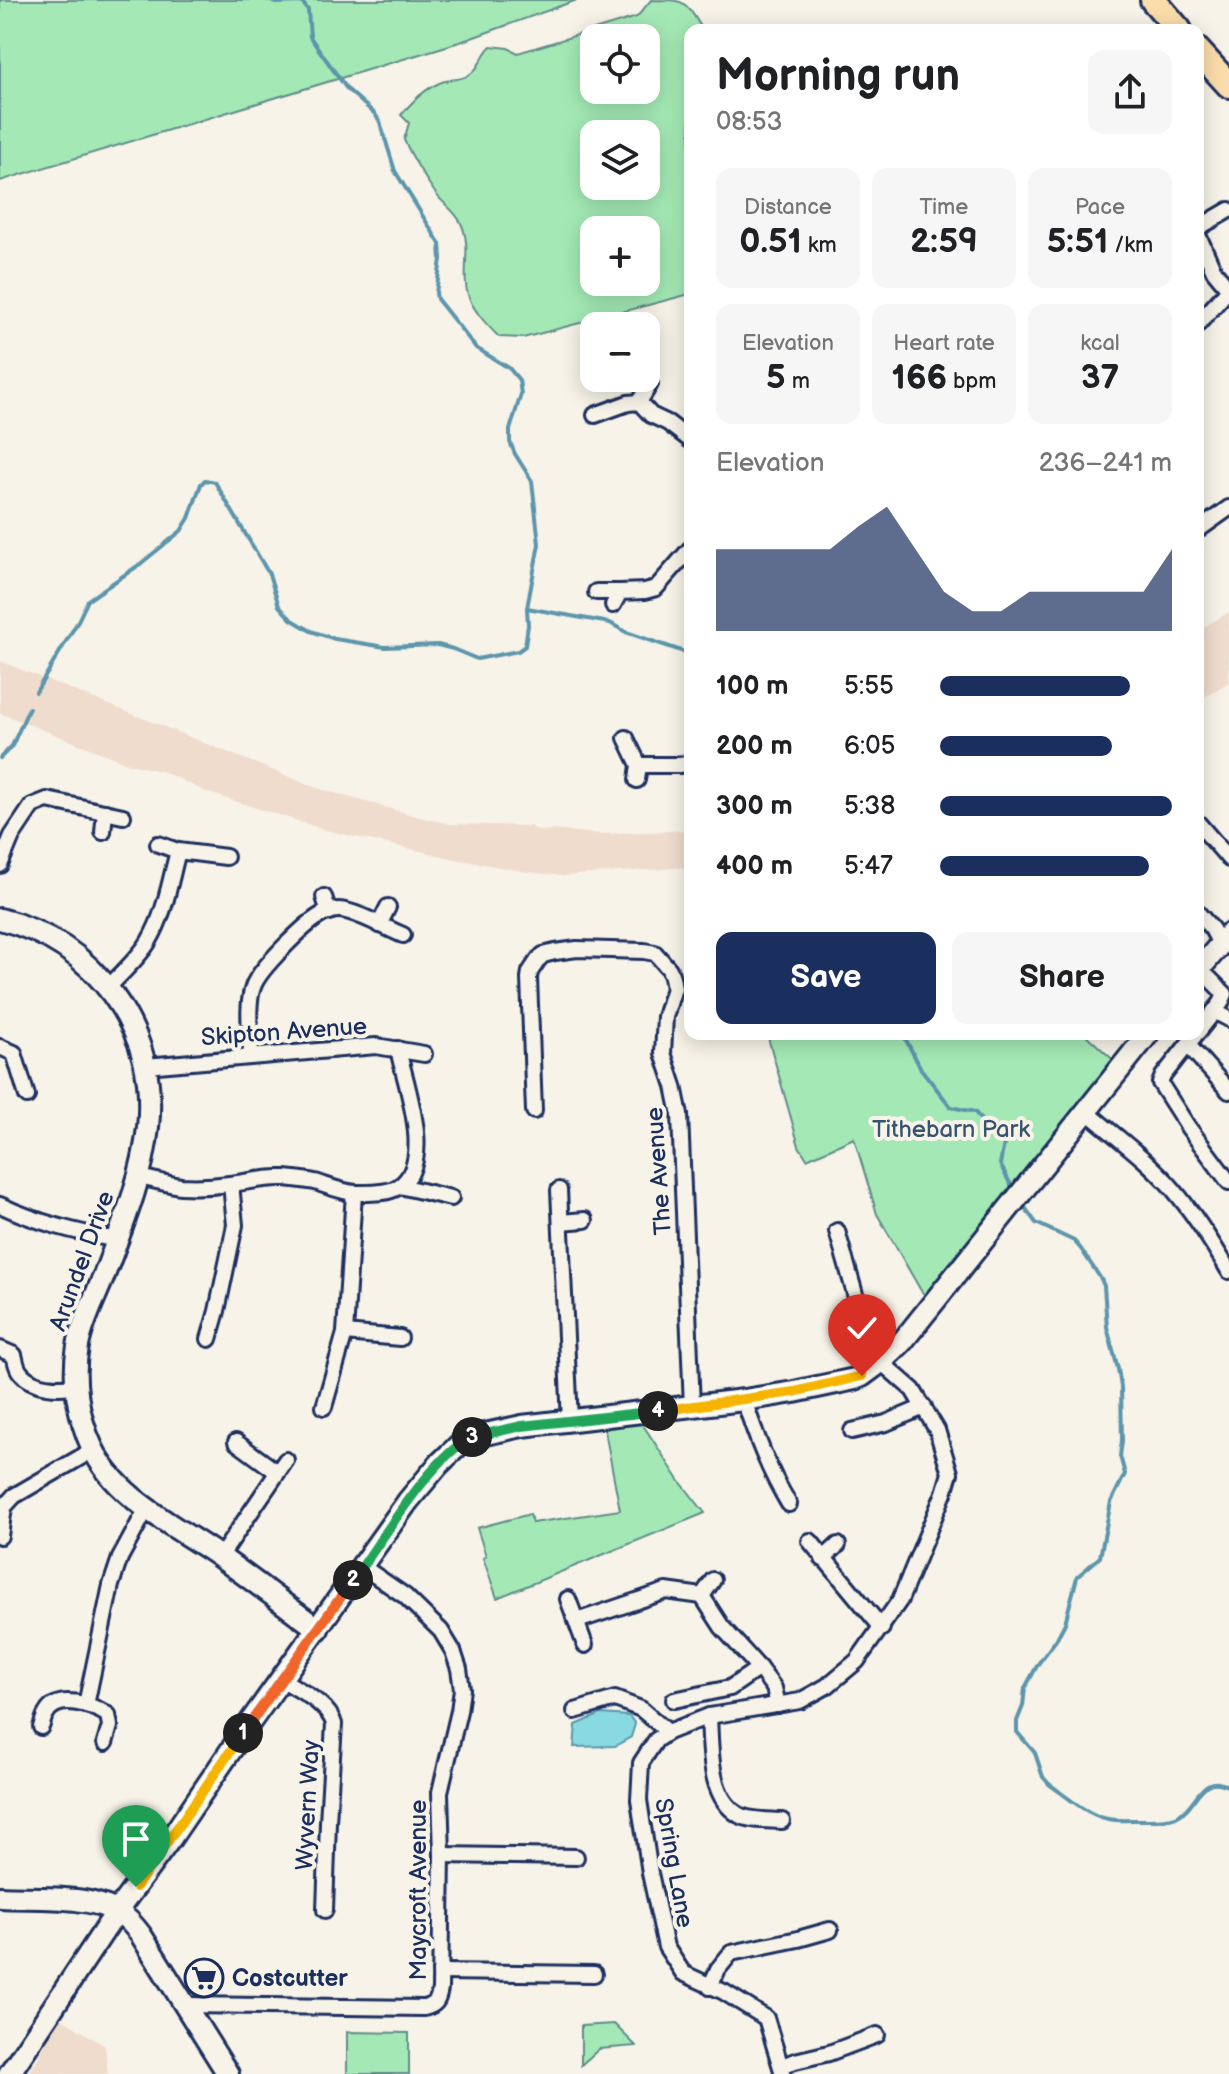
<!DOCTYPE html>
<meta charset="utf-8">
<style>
body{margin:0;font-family:"Balsamiq Sans",sans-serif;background:#f6f6f6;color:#202124;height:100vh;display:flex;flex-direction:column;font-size:30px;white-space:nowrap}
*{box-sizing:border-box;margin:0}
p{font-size:26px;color:#757577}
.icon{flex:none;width:44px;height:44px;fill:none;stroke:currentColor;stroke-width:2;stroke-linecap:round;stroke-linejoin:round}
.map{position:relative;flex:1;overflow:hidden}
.side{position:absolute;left:684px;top:24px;width:520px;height:1016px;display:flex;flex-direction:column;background:#fff;border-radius:16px;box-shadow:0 4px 20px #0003}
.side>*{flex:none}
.tools{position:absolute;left:580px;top:24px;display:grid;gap:16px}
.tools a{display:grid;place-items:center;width:80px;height:80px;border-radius:16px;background:#fff;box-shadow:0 4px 20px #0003;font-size:40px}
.pin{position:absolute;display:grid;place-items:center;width:68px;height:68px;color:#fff;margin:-82px -34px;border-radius:50% 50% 50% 0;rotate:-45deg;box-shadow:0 0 8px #0007}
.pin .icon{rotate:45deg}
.km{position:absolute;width:40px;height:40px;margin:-20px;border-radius:50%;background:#222;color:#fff;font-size:22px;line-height:40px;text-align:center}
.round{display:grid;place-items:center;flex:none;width:84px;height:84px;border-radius:16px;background:#f6f6f6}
.headline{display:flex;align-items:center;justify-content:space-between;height:136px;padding:0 32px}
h1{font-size:44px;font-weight:700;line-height:60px}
.stats{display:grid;grid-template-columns:repeat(3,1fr);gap:12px;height:136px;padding:8px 32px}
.stats div{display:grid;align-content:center;border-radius:16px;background:#f6f6f6;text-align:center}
.stats b{font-size:34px;font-weight:700}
.stats small{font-size:22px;font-weight:400}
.stats p{font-size:22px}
.chart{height:224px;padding:16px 32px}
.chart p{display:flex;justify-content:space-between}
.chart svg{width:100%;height:144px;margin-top:8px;fill:#1b2f5e;opacity:.7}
.primary-button{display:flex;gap:16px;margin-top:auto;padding:16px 32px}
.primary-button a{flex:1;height:92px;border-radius:16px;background:#1b2f5e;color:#fff;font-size:32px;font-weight:700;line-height:92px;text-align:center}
.primary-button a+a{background:#f6f6f6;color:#202124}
ul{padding:0 32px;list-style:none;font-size:26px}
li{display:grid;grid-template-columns:128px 96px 1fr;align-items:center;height:60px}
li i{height:20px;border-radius:10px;background:#1b2f5e}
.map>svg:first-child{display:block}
</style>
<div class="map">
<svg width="1229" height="2074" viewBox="0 0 1229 2074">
<rect width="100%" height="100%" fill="#f7f3e8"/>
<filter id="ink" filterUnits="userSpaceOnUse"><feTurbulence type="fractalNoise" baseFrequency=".0125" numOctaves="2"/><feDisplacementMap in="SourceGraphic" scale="16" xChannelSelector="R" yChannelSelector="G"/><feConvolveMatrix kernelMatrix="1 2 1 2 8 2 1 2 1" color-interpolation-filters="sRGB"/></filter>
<g filter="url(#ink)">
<g fill="#efdccd">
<path d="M 1229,612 L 1229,682 L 1198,701 L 1198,631 Z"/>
<path d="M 0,661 L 317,788 L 423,818 L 450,824 L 530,826 L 539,831 L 552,830 L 600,834 L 690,830 L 690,867 L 563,876 L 528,872 L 460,860 L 329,831 L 206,792 L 164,772 L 130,764 L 0,713 Z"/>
<path d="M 59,2017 L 105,2046 L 108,2074 L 27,2074 L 36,2062 Z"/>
</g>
<g fill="#a4e9b5" stroke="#608c8a" stroke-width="2" fill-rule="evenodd">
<path d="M 0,0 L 577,0 L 463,41 L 0,181 Z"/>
<path d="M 651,0 C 687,0 684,0 703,30 L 690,30 L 690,294 L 523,338 L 499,337 C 487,325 471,309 467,291 C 462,269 472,247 461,223 C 454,209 444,205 436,194 C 424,177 413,159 404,140 L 409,123 L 401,115 C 412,102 425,88 442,82 C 450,79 460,80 467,76 C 480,70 481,55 491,46 L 508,48 L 518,53 L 637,17 ZM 594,38 L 646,38 L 646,90 L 594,90 ZM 594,134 L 646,134 L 646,186 L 594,186 ZM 594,230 L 646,230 L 646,282 L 594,282 Z"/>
<path d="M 767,1034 L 1085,1034 L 1121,1067 L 932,1305 L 920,1289 L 877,1214 L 854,1138 L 807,1159 L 799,1146 Z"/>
<path d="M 641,1422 L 679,1480 L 705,1513 L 497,1598 L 483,1558 L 486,1556 L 477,1528 L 530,1514 L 532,1523 L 620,1510 L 604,1426 Z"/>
<path d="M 614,2024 L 636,2046 L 599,2049 L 581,2065 L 581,2026 Z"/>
<path d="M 347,2032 L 409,2033 L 409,2074 L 347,2074 Z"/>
</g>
<path fill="#88d9e0" stroke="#5c95ac" stroke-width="2" d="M 601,1714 L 629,1716 L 635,1724 L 631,1737 L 615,1746 L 574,1747 L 576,1725 Z"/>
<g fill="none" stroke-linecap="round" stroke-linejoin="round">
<g stroke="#5c95ac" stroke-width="4">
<path d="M 268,0 L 276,3 L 302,2 L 308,10 L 310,37 L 347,89 L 375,114 L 380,122 L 395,171 L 440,244 L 441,259 L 436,293 L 437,299 L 476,348 L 509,368 L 519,380 L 521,394 L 510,430 L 510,442 L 515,454 L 532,481 L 539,544 L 527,608 L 610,623 L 626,632 L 690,654"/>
<path d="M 36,692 L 77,623 L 88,600 L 139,565 L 181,531 L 189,518 L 201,484 L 205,480 L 215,482 L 269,574 L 279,606 L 291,619 L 311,631 L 335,639 L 385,647 L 438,645 L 453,649 L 477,659 L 518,651 L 525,646 L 528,625 L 527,608"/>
<path d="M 0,758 L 12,746 L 29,708"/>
<path d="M 903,1034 L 921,1069 L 951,1107 L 975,1112 L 983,1123 L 990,1125 L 1005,1139 L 1000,1164 L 1014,1191"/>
<path d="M 1021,1202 L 1036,1223 L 1074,1241 L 1081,1249 L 1101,1279 L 1104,1286 L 1107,1327 L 1118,1369 L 1121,1387 L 1122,1441 L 1120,1456 L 1125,1474 L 1111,1502 L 1100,1557 L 1077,1577 L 1065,1623 L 1056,1640 L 1038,1664 L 1025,1688 L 1023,1706 L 1017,1721 L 1017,1732 L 1035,1753 L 1043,1777 L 1049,1784 C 1066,1796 1087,1815 1108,1819 C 1118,1821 1129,1820 1139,1820 C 1151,1820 1165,1821 1176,1817 C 1197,1808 1200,1770 1229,1787"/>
</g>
<g stroke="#1b2f5e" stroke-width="20">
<g id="street">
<path d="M 1198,228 L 1229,210"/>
<path d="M 1198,235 L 1214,271 L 1229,289"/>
<path d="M 1198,324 L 1229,289"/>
<path d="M 639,402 L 650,384"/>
<path d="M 595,415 L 628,403 L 639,402 L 651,415 L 668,423 L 690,440"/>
<path d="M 1198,530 L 1229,508"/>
<path d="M 596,592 L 620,592"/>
<path d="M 613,605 L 620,592 L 645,591 L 656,588 L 690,549"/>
<path d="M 626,738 L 639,765 L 637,780"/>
<path d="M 639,765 L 680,765 L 690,763"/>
<path d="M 1198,823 L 1229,859"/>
<path d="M 103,832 L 105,812"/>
<path d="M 158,844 L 178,851"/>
<path d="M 0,865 L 12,836 L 32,806 L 47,800 L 123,816"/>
<path d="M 324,897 L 329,912"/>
<path d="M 1198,913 L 1212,929 L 1220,944"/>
<path d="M 379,925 L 388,907"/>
<path d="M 108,988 C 121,973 139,958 149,941 C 165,914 170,881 178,851 L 226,857"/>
<path d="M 1214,1011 L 1229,1019"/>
<path d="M 1198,1032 L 1221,1003 L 1225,994 L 1200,969"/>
<path d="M 1196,1034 L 1163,1076 L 1160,1083 L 1188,1127 L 1229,1182"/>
<path d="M 1188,1045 L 1229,1091"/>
<path d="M 0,1047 L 14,1053 L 27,1096"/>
<path d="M 251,1055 C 251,1034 246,1007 253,987 C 258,970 305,924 321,915 C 325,913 334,910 339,910 C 354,910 388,929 403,935"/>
<path d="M 146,1066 L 376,1046 L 424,1054"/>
<path d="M 534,1111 L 529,978 L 530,972 L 538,960 L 543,955 L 555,952 L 577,949 L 644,951 L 655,953 L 669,969 L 672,977 L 674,988 L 665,1017 L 663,1053 L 674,1086 L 680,1115 L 692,1407"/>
<path d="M 1086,1111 C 1116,1137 1147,1159 1173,1189 C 1195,1215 1212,1242 1229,1271"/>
<path d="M 140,1177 C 153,1180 168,1184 181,1186 C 197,1187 215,1186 230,1184 C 249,1182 265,1177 285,1178 C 295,1179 305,1180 315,1182 C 328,1186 342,1192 356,1193 C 368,1193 387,1194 398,1187 C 436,1163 405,1084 398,1049"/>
<path d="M 400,1186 L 451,1198"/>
<path d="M 559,1190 L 570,1421"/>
<path d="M 0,1205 C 38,1223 76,1232 117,1240"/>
<path d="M 561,1222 L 585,1220"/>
<path d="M 345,1333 L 400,1338"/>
<path d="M 209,1339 L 217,1311 L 235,1225 L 231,1184"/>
<path d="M 0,1349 L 14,1355 C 16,1361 16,1368 21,1373 C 33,1388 60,1389 77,1385"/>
<path d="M 744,1400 C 757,1439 768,1469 789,1504"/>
<path d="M 324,1407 L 345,1333 L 354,1193"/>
<path d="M 852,1431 L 886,1423 L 924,1407"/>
<path d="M 236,1442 L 277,1472"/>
<path d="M 0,1536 L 4,1507 L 14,1496 L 93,1450"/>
<path d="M 810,1541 L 882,1628"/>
<path d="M 220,1557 L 286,1460"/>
<path d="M 823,1559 L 838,1545"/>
<path d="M 702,1596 L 713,1580"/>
<path d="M 568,1599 L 585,1645"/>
<path d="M 577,1621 L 666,1591 L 702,1596 L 722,1627 L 759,1668 L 774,1688 L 778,1705"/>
<path d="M 282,1679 C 299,1691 328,1703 334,1724 L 328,1822 L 325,1910"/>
<path d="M 674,1700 L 730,1688 L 759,1668"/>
<path d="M 86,1705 L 111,1585 L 120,1558 L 147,1508"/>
<path d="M 575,1711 L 615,1699 L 641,1709 L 668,1732"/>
<path d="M 709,1716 C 711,1748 708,1797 739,1815 C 750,1821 770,1820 782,1821"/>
<path d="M 41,1727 C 43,1723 43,1718 46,1714 C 57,1692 92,1705 108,1715 L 110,1726 L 105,1743"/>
<path d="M 442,1855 L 576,1857"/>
<path d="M 440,1972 L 594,1974"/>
<path d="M 710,1987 L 718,1969 L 731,1953 L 798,1939 L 830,1930"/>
<path d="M 184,2005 L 424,2008 C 436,2005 438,2001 440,1989 L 442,1855 L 440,1792 L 459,1711 L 462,1689 L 459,1669 L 453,1651 L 441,1631 L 405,1596 L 363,1567"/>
<path d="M 782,2066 L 795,2061 L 829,2053 L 877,2035"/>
<path d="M 783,2074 L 766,2018 L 724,1992 L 683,1973 L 666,1947 L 650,1873 L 639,1800 L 641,1763 L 656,1740 L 668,1732 L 709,1716 L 800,1701 L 827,1686 L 857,1661 L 900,1600 L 944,1493 L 950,1473 L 937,1430 L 913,1390 L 881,1362 L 855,1294 L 837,1231"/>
</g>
</g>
<g stroke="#1b2f5e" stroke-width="26">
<g id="secondary">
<path d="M 0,919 C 47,931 85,956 113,995 C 181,1089 139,1182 103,1278 C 94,1300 82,1323 78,1346 C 72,1379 78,1417 92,1447 C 116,1499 176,1526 220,1557 C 253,1580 285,1605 318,1629"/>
<path d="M 1198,971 L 1229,934"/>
<path d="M 0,1897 C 35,1899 89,1894 119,1913 C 128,1918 135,1927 141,1935 L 228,2074"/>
<path d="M 9,2074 L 117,1911 L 171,1838 L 246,1728 L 408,1501 L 439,1464 L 460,1444 L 476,1436 L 522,1426 L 744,1400 L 794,1392 L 855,1379 L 862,1376 L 881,1362 L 902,1342 L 1148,1034"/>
</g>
</g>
<g stroke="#1b2f5e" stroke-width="30">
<g id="primary">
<path d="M 1153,0 L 1179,30"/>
<path d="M 1198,51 L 1229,85"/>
</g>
</g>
<use href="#street" stroke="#f7f3e8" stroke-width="14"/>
<use href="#secondary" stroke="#f7f3e8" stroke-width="20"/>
<use href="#primary" stroke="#fbddab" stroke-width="24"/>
</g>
</g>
<g fill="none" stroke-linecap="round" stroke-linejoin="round" filter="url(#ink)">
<g stroke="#fff" stroke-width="16">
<path id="split-1" d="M 136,1887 L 243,1733"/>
</g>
<g stroke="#fff" stroke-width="16">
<path id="split-2" d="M 243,1733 L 353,1580"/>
</g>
<g stroke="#fff" stroke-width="16">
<path id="split-3" d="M 353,1580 C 380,1543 433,1455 472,1437"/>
</g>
<g stroke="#fff" stroke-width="16">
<path id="split-4" d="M 472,1437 L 522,1426 L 658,1411"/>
</g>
<g stroke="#fff" stroke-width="16">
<path id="split-5" d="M 658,1411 L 794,1392 L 862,1376"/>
</g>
<use href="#split-1" stroke="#f5b400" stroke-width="10"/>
<use href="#split-2" stroke="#f0652b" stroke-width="10"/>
<use href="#split-3" stroke="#22a559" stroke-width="10"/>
<use href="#split-4" stroke="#22a559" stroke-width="10"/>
<use href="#split-5" stroke="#f5b400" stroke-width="10"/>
</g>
<defs>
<g id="supermarket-ring" transform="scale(2)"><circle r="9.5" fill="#f7f3e8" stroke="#1b2f5e" stroke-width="1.5"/><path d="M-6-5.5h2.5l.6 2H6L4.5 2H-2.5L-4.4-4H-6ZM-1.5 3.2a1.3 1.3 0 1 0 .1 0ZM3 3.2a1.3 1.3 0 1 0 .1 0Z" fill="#1b2f5e"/></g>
</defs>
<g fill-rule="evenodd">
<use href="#supermarket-ring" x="204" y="1978"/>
</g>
<g text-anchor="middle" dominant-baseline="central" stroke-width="8" stroke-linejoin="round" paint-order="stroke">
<g font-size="24" fill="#1b2f5e" stroke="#f7f3e8">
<text transform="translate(284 1032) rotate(-4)">Skipton Avenue</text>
<text transform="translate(659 1171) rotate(-94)">The Avenue</text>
<text transform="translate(82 1261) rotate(-70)">Arundel Drive</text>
<text transform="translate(308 1805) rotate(-87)">Wyvern Way</text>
<text transform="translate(674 1863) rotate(80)">Spring Lane</text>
<text transform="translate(418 1890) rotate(-90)">Maycroft Avenue</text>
</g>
<g font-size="24" fill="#36546f" stroke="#f7f3e8">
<text x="951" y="1129">Tithebarn Park</text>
</g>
<g font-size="24" font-weight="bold" fill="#1b2f5e" stroke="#f7f3e8" text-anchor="start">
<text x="232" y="1978">Costcutter</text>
</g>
</g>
</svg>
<div class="tools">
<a><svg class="icon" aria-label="locate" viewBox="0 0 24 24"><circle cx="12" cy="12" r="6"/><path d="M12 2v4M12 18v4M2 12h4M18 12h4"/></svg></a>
<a><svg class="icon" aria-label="layers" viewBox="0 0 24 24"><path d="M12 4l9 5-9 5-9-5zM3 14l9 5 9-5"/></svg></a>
<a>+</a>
<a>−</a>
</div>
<div class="pin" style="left:136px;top:1887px;background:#1e9e55"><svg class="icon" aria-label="arrive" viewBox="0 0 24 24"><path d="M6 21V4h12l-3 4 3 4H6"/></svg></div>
<div class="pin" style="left:862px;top:1376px;background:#d93025"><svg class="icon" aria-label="check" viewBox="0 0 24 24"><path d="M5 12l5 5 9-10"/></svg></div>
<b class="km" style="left:243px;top:1733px">1</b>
<b class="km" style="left:353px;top:1580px">2</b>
<b class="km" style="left:472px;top:1437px">3</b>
<b class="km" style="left:658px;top:1411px">4</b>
<section class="side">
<div class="headline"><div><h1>Morning run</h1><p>08:53</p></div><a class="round"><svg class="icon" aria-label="share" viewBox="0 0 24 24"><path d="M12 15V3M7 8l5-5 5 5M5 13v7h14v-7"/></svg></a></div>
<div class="stats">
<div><p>Distance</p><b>0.51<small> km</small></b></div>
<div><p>Time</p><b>2:59</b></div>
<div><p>Pace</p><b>5:51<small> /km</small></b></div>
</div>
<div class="stats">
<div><p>Elevation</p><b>5<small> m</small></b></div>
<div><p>Heart rate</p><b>166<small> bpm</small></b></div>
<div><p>kcal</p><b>37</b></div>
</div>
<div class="chart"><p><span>Elevation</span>236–241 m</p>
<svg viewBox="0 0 160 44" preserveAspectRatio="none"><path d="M0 44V19L10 19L20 19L30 19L40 19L50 12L60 6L70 19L80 32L90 38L100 38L110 32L120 32L130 32L140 32L150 32L160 19V44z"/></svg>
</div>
<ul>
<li><b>100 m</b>5:55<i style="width:82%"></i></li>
<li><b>200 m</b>6:05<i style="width:74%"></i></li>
<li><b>300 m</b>5:38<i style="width:100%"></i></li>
<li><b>400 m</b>5:47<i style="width:90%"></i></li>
</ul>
<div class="primary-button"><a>Save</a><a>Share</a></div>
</section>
</div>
